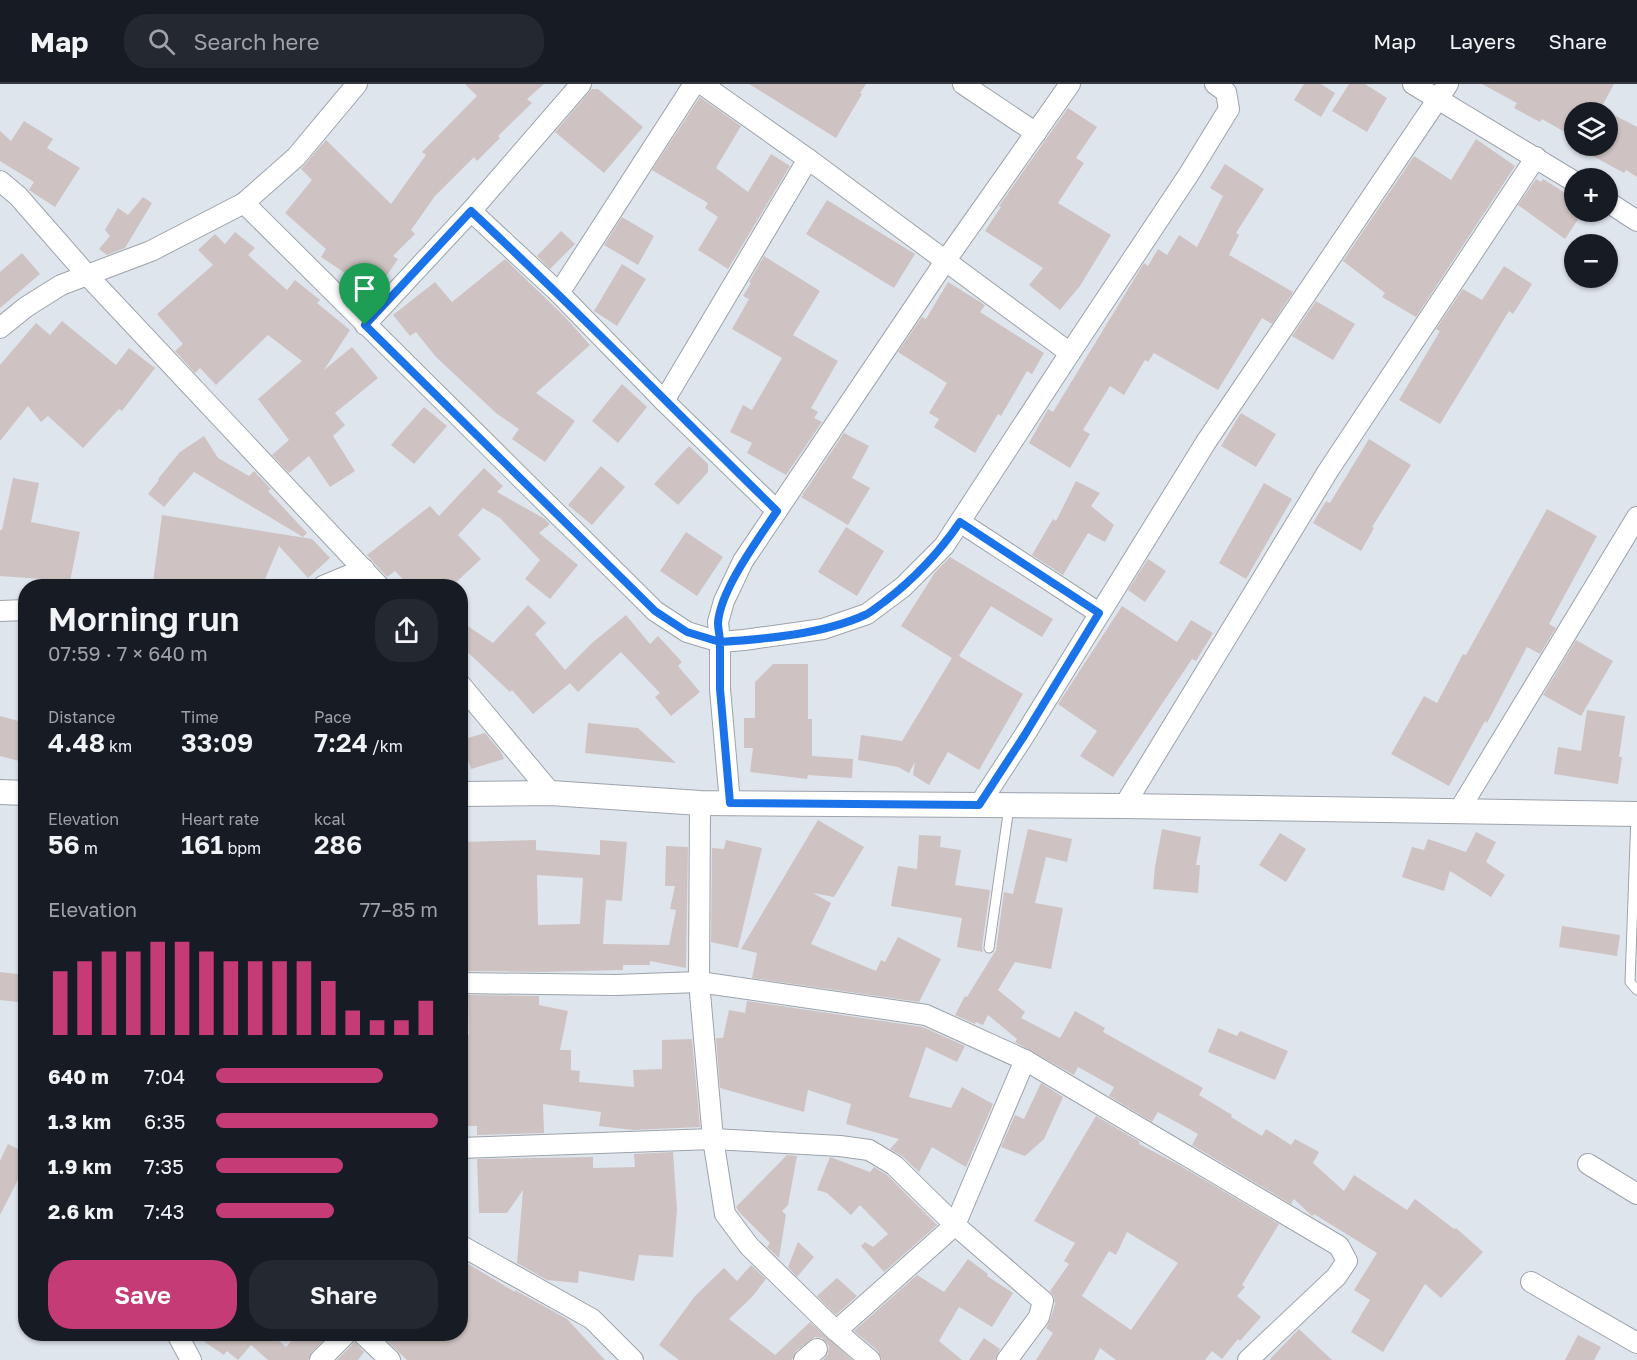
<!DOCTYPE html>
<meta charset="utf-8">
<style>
body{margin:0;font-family:"Golos Text",sans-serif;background:#242831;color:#f1f3f6;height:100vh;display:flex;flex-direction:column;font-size:22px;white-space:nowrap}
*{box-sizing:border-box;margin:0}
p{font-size:20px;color:#9ea1a6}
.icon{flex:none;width:33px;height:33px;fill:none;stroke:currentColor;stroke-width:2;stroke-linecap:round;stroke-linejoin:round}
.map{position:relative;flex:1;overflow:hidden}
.panel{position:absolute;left:18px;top:495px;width:450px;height:762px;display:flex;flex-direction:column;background:#171b24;border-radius:24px;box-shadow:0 2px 4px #0004}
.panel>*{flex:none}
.tools{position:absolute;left:1564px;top:18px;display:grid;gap:12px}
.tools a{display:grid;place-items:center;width:54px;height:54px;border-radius:50%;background:#171b24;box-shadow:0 2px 4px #0004;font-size:30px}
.pin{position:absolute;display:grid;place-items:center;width:51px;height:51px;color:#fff;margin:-62px -26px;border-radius:50% 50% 50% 0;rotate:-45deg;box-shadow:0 0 6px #0007}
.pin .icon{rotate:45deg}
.round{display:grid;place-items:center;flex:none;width:63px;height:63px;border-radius:24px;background:#242831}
.headline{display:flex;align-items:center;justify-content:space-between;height:102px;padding:0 30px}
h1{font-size:33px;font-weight:600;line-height:45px}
.figures{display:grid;grid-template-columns:repeat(3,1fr);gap:9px;height:102px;padding:6px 30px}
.figures div{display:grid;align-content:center}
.figures b{font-size:26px;font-weight:600}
.figures small{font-size:16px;font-weight:400}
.figures p{font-size:16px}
.chart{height:168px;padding:12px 30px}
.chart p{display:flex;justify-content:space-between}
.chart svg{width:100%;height:108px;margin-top:6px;stroke:#c43b76;stroke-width:6}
.primary-button{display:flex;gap:12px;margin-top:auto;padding:12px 30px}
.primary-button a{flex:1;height:69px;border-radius:24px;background:#c43b76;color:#fff;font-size:24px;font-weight:600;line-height:69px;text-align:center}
.primary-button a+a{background:#242831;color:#f1f3f6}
ul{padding:0 30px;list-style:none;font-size:20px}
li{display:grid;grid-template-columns:96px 72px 1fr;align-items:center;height:45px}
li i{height:15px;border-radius:8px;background:#c43b76}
header{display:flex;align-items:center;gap:36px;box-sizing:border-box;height:84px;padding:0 30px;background:#171b24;border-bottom:2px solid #363941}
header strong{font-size:28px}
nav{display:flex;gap:33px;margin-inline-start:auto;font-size:21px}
.search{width:420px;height:54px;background:#242831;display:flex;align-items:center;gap:15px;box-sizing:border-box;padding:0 21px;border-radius:24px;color:#9ea1a6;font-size:22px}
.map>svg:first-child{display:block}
</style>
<header>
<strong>Map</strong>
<div class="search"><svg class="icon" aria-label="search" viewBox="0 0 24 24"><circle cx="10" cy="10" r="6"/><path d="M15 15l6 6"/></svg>Search here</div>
<nav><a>Map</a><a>Layers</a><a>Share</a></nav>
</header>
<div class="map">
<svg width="1637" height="1276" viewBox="0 0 1637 1276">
<rect width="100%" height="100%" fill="#dee5ed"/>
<g fill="#cec3c2" fill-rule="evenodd">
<path d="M 465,0 L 544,0 L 527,15 L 532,19 L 498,52 L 500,54 L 477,77 L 474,73 L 435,112 L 411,146 L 415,150 L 393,172 L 398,175 L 375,209 L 321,173 L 326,165 L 285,129 L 312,96 L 301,85 L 326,56 L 391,120 L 426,71 L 422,68 L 477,12 Z"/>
<path d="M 749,0 L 866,0 L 860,9 L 862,10 L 836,54 Z"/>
<path d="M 1304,0 L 1321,0 L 1335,9 L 1321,33 L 1294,16 Z"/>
<path d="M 1349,0 L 1365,0 L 1387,14 L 1367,48 L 1332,27 Z"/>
<path d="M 1482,0 L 1614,0 L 1601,24 L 1637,43 L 1637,93 L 1626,86 L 1624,89 L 1589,70 L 1593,64 L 1589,62 L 1608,62 L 1608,28 L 1575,28 L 1575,54 L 1542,35 L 1540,38 L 1514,24 L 1517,19 Z"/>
<path d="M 592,5 L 598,5 L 643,43 L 604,89 L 555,48 Z"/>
<path d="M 700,13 L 741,42 L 716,84 L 748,108 L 771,70 L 790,82 L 728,185 L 698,166 L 718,133 L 705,124 L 708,119 L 652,86 Z"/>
<path d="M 1068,24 L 1097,43 L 1076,74 L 1084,79 L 1058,119 L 1111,151 L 1080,202 L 1060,226 L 1029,201 L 1043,184 L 985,147 L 1001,123 L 999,122 Z"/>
<path d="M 24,37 L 53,55 L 47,64 L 80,84 L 55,123 L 29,106 L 34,98 L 0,77 L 0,47 L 11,57 Z"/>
<path d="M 1476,55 L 1515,82 L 1416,233 L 1382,213 L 1385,209 L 1343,177 L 1414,72 L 1451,96 Z"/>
<path d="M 1225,80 L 1264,105 L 1236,149 L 1239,151 L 1229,171 L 1293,208 L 1272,240 L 1262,234 L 1218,306 L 1154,269 L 1148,278 L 1145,276 L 1124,311 L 1110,302 L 1083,346 L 1090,350 L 1070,384 L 1029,359 L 1048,325 L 1053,328 L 1144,179 L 1148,182 L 1158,165 L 1167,171 L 1179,151 L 1197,163 L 1223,112 L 1210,104 Z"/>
<path d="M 1536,95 L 1541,98 L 1543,95 L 1575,115 L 1575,128 L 1583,128 L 1565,155 L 1518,121 Z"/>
<path d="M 143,113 L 152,119 L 125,164 L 107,171 L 99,165 L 110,152 L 105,146 L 118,124 L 128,131 Z"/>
<path d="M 827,116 L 915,170 L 894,204 L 806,150 Z"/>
<path d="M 622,133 L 654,152 L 638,181 L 604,161 Z"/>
<path d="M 561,147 L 575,160 L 550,185 L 537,172 Z"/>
<path d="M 235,148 L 255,164 L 248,171 L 287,206 L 295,196 L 320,216 L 317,219 L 350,246 L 324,286 L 352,263 L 378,294 L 335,329 L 345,341 L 333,352 L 355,387 L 330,403 L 309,372 L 289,389 L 272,371 L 289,356 L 258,315 L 302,277 L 268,251 L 216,301 L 200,284 L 195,289 L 175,267 L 183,260 L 157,230 L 213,181 L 198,166 L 215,150 L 225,160 Z"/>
<path d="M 22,169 L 40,190 L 0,224 L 0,188 Z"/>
<path d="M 764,172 L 820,207 L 793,251 L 838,277 L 811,324 L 818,328 L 814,334 L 822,338 L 786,391 L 747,369 L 752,359 L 730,348 L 743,321 L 752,326 L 782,274 L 732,245 L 749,215 L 743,212 L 751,199 L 749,198 Z"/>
<path d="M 505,175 L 564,232 L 590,261 L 536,309 L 575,337 L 545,378 L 512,355 L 519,345 L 496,329 L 436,273 L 416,248 L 410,252 L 393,231 L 435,198 L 452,218 Z"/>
<path d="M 622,180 L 646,195 L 617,242 L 594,227 Z"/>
<path d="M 1504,182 L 1532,200 L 1513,230 L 1509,227 L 1440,340 L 1399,316 L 1440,247 L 1436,245 L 1463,205 L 1482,216 Z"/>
<path d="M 948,198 L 985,221 L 980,228 L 1044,269 L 1032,290 L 1027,287 L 1001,332 L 998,330 L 975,369 L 934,343 L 939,335 L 929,329 L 947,299 L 898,268 L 922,233 L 926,235 Z"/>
<path d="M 1316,217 L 1355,240 L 1333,276 L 1292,252 Z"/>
<path d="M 62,237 L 116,281 L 129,264 L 155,284 L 122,327 L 119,325 L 83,364 L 48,332 L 41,338 L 28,322 L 0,357 L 0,281 L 36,239 L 50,251 Z"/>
<path d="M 622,300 L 647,323 L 618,359 L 592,337 Z"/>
<path d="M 424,323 L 447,342 L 414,380 L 391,361 Z"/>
<path d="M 1241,329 L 1276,350 L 1256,383 L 1221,362 Z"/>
<path d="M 844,349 L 869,362 L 852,394 L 870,404 L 848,441 L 801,413 Z"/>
<path d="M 204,352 L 218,374 L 249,392 L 254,387 L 271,405 L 268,407 L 307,449 L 303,453 L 194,388 L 164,423 L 148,410 L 159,396 L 158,395 L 180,368 Z"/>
<path d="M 1369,355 L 1411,381 L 1372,443 L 1374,444 L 1361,467 L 1313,439 L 1326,417 L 1330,419 Z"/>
<path d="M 689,362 L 708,380 L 708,388 L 678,421 L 654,400 Z"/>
<path d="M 601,382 L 625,403 L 592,441 L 568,421 Z"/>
<path d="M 484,384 L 503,402 L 497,408 L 545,435 L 550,440 L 539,449 L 578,481 L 550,515 L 525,495 L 540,476 L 500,434 L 483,424 L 458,451 L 481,475 L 452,502 L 409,502 L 395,487 L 387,493 L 367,471 L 430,422 L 439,432 Z"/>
<path d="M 13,394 L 39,399 L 31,438 L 80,448 L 69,502 L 40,502 L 42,495 L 0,492 L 0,446 L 2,446 Z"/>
<path d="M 1076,397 L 1100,409 L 1091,422 L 1114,441 L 1105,458 L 1088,449 L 1063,491 L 1032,471 L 1053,435 L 1056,437 Z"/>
<path d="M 1264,399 L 1292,415 L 1246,495 L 1219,479 Z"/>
<path d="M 1547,425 L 1597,452 L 1549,540 L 1556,544 L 1540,570 L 1527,563 L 1487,639 L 1485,637 L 1449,702 L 1391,670 L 1424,612 L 1437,619 L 1463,570 L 1466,571 Z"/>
<path d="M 162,431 L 312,455 L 330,474 L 308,494 L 279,462 L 262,502 L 224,502 L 187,496 L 186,502 L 184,502 L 153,498 Z"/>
<path d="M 846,443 L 884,467 L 857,512 L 818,488 Z"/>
<path d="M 686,448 L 723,473 L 697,512 L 660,487 Z"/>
<path d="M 950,473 L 1053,535 L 1042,553 L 991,522 L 959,572 L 1023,610 L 979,686 L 948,668 L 929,701 L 913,691 L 915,678 L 909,689 L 898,683 L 858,676 L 861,651 L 902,657 L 952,574 L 901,542 L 936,487 Z"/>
<path d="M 1148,475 L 1166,487 L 1145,518 L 1128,506 Z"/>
<path d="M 528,521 L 546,539 L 535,550 L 565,586 L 592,559 L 626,531 L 650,560 L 658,552 L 682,578 L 678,582 L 700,608 L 671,632 L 655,613 L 660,609 L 621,568 L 578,608 L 570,599 L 533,630 L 512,606 L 510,608 L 460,561 L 460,537 L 493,559 Z"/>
<path d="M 1122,522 L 1177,558 L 1191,536 L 1213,549 L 1196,577 L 1192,575 L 1113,693 L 1080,672 L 1097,647 L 1058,620 Z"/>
<path d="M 1576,556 L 1613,577 L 1581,632 L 1543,611 Z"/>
<path d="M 773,580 L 808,580 L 808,635 L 812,635 L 812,672 L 853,675 L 852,694 L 808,691 L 807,695 L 750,688 L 753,664 L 744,664 L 744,634 L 755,634 L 755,598 Z"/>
<path d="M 1587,626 L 1625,632 L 1619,673 L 1622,673 L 1618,700 L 1554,690 L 1558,663 L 1581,667 Z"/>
<path d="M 0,632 L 26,639 L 26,668 L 23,678 L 0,672 Z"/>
<path d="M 588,639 L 638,644 L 676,679 L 585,669 Z"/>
<path d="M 485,649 L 501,668 L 504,675 L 471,685 L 461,656 Z"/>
<path d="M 818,736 L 864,763 L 834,813 L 813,809 L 831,819 L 811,860 L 876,887 L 881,876 L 885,878 L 898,853 L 941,875 L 919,918 L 752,894 L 757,869 L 741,865 Z"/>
<path d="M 1028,745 L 1072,755 L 1067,778 L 1046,773 L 1035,819 L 1063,824 L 1051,885 L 1015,878 L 998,906 L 1025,928 L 1021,934 L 1060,954 L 1075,927 L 1105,944 L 1103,948 L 1203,1004 L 1199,1011 L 1232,1031 L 1231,1033 L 1262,1052 L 1266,1045 L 1291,1061 L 1295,1055 L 1319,1068 L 1313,1079 L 1344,1107 L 1354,1091 L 1407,1126 L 1415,1115 L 1454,1145 L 1456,1144 L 1483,1168 L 1441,1214 L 1425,1200 L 1383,1268 L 1351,1248 L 1370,1216 L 1354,1206 L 1377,1169 L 1314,1130 L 1312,1132 L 1294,1115 L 1291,1120 L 1192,1061 L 1198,1050 L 1158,1028 L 1152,1038 L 1109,1012 L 1114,1003 L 1078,983 L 1074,991 L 1015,958 L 1017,955 L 988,931 L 983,941 L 976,938 L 975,940 L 955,931 L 965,912 L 967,913 L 996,866 L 1004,808 L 1013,810 Z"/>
<path d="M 1162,745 L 1201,753 L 1196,781 L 1200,781 L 1198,809 L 1153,805 L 1155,783 Z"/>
<path d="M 1476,748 L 1496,758 L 1486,778 L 1505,791 L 1491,813 L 1450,787 L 1444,807 L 1402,793 L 1412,763 L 1424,766 L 1428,755 L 1466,768 Z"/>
<path d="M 1280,749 L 1306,765 L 1286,798 L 1259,781 Z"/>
<path d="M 919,751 L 941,752 L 940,763 L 961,766 L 955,801 L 990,806 L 982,863 L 983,868 L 957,863 L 962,834 L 891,822 L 898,782 L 917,785 Z"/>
<path d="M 536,756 L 536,766 L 600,771 L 600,756 L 627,758 L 622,817 L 606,816 L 603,860 L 669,861 L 676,826 L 670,825 L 675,802 L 665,802 L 666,762 L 688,763 L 686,884 L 650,877 L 650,881 L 623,881 L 623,886 L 539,888 L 468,887 L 466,884 L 464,814 L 462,814 L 460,758 ZM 537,791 L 583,794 L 580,840 L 538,841 Z"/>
<path d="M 726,756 L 762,764 L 738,864 L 711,858 L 712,764 L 724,765 Z"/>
<path d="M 1562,842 L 1620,851 L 1617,872 L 1559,863 Z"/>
<path d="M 0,888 L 26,891 L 26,919 L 0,916 Z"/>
<path d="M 468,911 L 539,912 L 539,921 L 568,927 L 560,966 L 571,966 L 571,986 L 580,987 L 579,998 L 634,1003 L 633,986 L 662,985 L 662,956 L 692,955 L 700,1043 L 633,1046 L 599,1042 L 601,1028 L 543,1020 L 544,1049 L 477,1051 L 477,1042 L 460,1042 L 460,951 L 469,951 Z"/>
<path d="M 747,917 L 923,943 L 965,962 L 957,978 L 926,963 L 909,1013 L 951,1024 L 962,1003 L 993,1020 L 966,1083 L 932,1063 L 919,1088 L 902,1072 L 890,1065 L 899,1055 L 846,1040 L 851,1020 L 808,1006 L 804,1028 L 720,1004 L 716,954 L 723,954 L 729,926 L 745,929 Z"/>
<path d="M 1218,944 L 1237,952 L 1240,947 L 1288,967 L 1275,996 L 1208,968 Z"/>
<path d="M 1041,999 L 1063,1013 L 1044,1055 L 1025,1072 L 1001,1063 L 1015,1031 L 1024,1035 Z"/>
<path d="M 1096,1032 L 1140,1058 L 1139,1060 L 1179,1081 L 1279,1140 L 1242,1201 L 1245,1203 L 1237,1212 L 1261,1233 L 1240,1257 L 1238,1255 L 1222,1275 L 1212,1267 L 1205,1276 L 1116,1276 L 1100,1264 L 1094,1276 L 1036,1276 L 1053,1249 L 1046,1244 L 1050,1236 L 1055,1220 L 1054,1213 L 1050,1207 L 1069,1180 L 1064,1177 L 1075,1159 L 1034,1137 ZM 1127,1148 L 1178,1179 L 1131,1246 L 1082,1212 L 1109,1167 L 1116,1171 Z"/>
<path d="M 8,1060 L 26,1069 L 26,1080 L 0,1131 L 0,1077 Z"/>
<path d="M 673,1068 L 677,1126 L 673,1173 L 639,1171 L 634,1197 L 579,1187 L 578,1199 L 547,1196 L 517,1179 L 523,1106 L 507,1129 L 479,1129 L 477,1075 L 593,1073 L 593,1084 L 635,1083 L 634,1070 Z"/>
<path d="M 787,1071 L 797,1072 L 788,1121 L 782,1127 L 786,1131 L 779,1174 L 767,1163 L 770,1159 L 739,1128 L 736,1123 Z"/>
<path d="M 830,1073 L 870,1088 L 874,1083 L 887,1091 L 937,1141 L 884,1188 L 861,1162 L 865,1158 L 873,1163 L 888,1150 L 860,1121 L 851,1131 L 827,1109 L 817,1106 Z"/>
<path d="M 798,1158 L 814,1173 L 797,1193 L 788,1183 Z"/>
<path d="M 460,1175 L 515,1208 L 515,1206 L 567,1235 L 605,1276 L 407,1276 L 380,1250 L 460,1250 Z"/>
<path d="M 968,1175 L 988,1190 L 987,1192 L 1013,1209 L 992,1243 L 959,1223 L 939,1257 L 962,1276 L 882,1276 L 878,1267 L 854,1247 L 917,1191 L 944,1208 Z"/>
<path d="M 751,1181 L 766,1195 L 752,1213 L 729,1235 L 775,1271 L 810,1238 L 852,1276 L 823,1276 L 828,1270 L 829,1262 L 822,1254 L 815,1253 L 796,1267 L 792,1276 L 679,1276 L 659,1261 L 695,1212 L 724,1184 L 737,1197 Z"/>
<path d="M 837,1194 L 857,1212 L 836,1231 L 817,1212 Z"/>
<path d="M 1299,1245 L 1332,1276 L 1269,1276 Z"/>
<path d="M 193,1250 L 271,1250 L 286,1263 L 298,1250 L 330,1250 L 312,1268 L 308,1276 L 268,1276 L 251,1261 L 238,1276 L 227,1267 L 224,1271 Z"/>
<path d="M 1578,1251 L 1601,1263 L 1594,1276 L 1565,1276 Z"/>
<path d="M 984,1254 L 1000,1265 L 995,1276 L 969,1276 Z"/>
<path d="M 355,1258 L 364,1268 L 358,1276 L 337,1276 Z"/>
</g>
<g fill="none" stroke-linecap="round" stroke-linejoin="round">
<g stroke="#9da3aa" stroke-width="11">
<g id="service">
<path d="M 1636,731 L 1630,898 L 1637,906"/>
<path d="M 989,864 L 1009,723"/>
</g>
</g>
<g stroke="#9da3aa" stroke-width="22">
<g id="minor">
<path d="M 702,0 L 808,75 L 1070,269"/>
<path d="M 963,0 L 1036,49"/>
<path d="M 1413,0 L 1575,98"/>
<path d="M 0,97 L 18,112 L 88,192 L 379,502"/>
<path d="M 1608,118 L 1637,137"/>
<path d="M 244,119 L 655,527 L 687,548 L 720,558 L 744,556 L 823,545 L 867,530 L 903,503 L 944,462 L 1070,269 L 1189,90 L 1229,25 L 1226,8 L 1215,0"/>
<path d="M 471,127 L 559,209 L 664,317 L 777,427"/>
<path d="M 559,209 L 694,0"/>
<path d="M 365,241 L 471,127 L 581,0"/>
<path d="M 0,244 L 26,223 L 61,201 L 151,167 L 244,119 L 296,73 L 357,0"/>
<path d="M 664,317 L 808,75"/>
<path d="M 960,438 L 1099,529"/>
<path d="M 323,502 L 364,485"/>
<path d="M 0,527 L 26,526"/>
<path d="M 460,600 L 551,709"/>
<path d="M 700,719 L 699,898 L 713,1055 L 725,1130 L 749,1162 L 836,1247 L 870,1276"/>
<path d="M 730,719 L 720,605 L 720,558 L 718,538 L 724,517 L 743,477 L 946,176 L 1070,0"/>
<path d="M 979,721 L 1024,652 L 1206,358 L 1448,0"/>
<path d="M 1124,722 L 1328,387 L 1536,73"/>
<path d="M 1458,728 L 1637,433"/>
<path d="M 460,899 L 616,901 L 699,898 L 926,931 L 1025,976 L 1339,1162 L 1347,1177 L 1336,1193 L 1248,1276"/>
<path d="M 460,1064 L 713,1055 L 840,1062 L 869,1066 L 894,1081 L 955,1141 L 1043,1217 L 1039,1233 L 1007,1276"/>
<path d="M 1588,1080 L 1637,1110"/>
<path d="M 460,1161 L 592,1235 L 633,1276"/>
<path d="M 1531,1198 L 1637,1259"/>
<path d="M 836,1247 L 955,1141 L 1025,976"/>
<path d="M 177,1250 L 191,1276"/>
<path d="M 363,1250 L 390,1276"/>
<path d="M 320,1276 L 346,1250"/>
<path d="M 804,1276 L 817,1265"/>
</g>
</g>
<g stroke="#9da3aa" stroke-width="26">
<g id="tertiary">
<path d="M 0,708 L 26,709"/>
<path d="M 460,710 L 551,709 L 700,719 L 1124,722 L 1637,730"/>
</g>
</g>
<use href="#service" stroke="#fff" stroke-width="9"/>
<use href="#minor" stroke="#fff" stroke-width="20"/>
<use href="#tertiary" stroke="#fff" stroke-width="24"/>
</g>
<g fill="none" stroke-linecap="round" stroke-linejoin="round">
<g stroke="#fff" stroke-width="12">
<path id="route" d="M 365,241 L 655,527 L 687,548 L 720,558 L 720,605 L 730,719 L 979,721 L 1024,652 L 1099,529 L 960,438 C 939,469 914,495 884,518 C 878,522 872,528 865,531 C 823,550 766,555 720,558 C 720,552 718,545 718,539 C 720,506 759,454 777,427 C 675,327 575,224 471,127 L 365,241"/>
</g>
<use href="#route" stroke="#1a73e8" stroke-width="8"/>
</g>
</svg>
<div class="tools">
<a><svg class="icon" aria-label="layers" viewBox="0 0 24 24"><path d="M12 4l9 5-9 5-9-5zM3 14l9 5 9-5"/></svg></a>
<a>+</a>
<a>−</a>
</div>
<div class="pin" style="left:365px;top:241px;background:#1e9e55"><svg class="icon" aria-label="arrive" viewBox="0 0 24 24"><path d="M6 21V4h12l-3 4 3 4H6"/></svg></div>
<section class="panel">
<div class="headline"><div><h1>Morning run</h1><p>07:59 · 7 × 640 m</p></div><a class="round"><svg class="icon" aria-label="share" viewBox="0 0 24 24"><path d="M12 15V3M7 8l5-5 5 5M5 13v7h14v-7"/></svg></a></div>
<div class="figures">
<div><p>Distance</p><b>4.48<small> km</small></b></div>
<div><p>Time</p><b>33:09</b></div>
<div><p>Pace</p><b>7:24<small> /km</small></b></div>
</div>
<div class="figures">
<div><p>Elevation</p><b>56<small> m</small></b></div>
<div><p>Heart rate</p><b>161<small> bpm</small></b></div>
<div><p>kcal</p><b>286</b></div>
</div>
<div class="chart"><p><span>Elevation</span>77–85 m</p>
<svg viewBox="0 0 160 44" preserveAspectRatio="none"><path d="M5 44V18M15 44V14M25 44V10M35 44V10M45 44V6M55 44V6M65 44V10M75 44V14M85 44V14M95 44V14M105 44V14M115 44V22M125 44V34M135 44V38M145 44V38M155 44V30"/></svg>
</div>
<ul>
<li><b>640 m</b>7:04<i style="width:75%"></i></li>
<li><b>1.3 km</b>6:35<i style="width:100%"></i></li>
<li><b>1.9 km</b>7:35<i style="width:57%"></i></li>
<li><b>2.6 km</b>7:43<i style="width:53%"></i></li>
</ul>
<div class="primary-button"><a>Save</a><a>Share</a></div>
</section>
</div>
